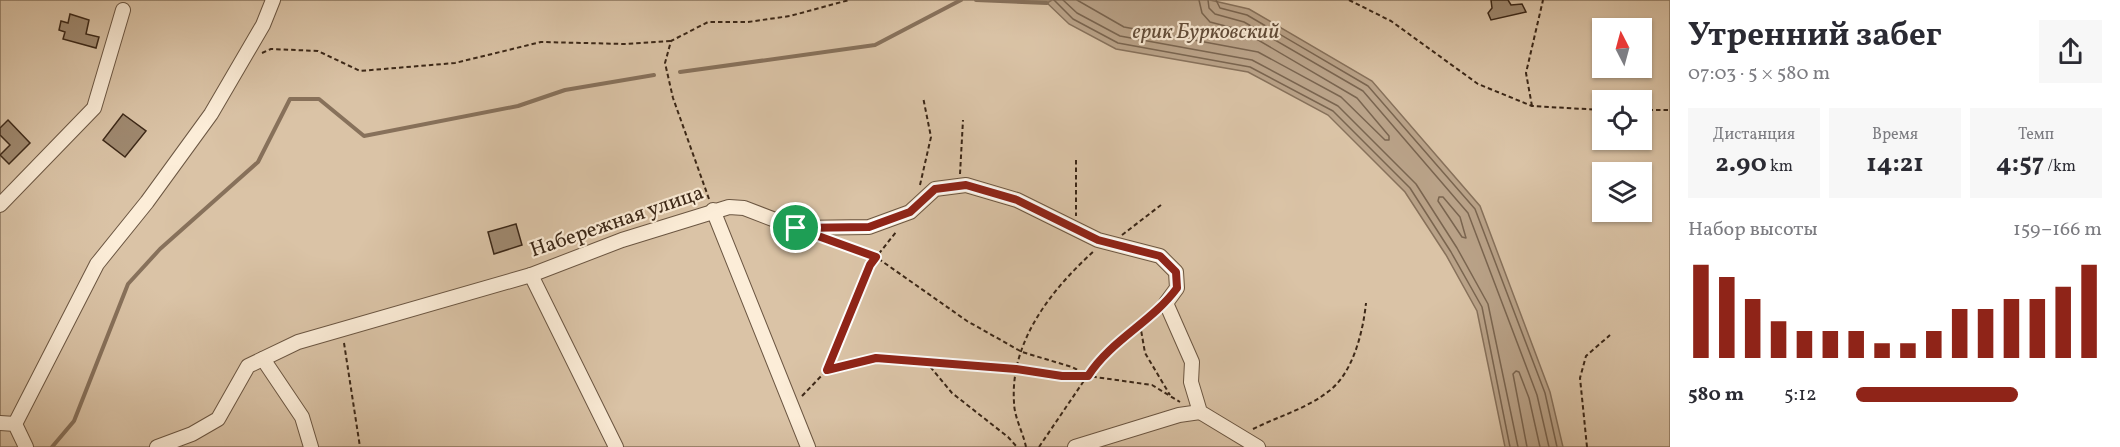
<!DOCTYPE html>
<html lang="ru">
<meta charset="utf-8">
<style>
body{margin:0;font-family:Vollkorn,serif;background:#f7f7f7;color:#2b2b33;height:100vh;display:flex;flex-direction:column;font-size:22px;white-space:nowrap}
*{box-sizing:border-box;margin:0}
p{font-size:20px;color:#7c7c81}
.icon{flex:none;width:33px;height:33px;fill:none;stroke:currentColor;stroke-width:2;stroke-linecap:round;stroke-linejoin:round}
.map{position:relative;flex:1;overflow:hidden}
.panel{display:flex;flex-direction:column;background:#fff;width:450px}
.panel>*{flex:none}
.needle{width:39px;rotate:354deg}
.fabs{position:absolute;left:1592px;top:18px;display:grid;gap:12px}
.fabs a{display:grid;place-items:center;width:60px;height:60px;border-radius:0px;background:#fff;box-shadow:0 2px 4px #0004;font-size:30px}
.pin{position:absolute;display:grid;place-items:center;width:51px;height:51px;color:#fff;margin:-26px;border:3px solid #fff;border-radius:50%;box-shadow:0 2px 6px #0007}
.round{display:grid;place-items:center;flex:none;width:63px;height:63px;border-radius:0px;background:#f7f7f7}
.summary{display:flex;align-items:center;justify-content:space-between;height:102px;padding:0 18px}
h1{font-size:33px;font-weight:700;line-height:45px}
.figures{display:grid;grid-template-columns:repeat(3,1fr);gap:9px;height:102px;padding:6px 18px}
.figures div{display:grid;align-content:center;border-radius:0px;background:#f7f7f7;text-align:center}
.figures b{font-size:26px;font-weight:700}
.figures small{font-size:16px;font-weight:400}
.figures p{font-size:16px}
.chart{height:168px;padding:12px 18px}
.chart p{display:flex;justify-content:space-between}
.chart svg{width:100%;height:108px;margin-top:6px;stroke:#8f2418;stroke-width:6}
ul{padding:0 18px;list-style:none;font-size:20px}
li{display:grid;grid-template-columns:96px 72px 1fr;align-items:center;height:45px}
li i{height:15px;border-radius:8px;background:#8f2418}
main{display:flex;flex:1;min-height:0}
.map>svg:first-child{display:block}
</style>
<main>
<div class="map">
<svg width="1670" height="447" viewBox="0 0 1670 447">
<rect width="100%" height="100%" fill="#fbe3c3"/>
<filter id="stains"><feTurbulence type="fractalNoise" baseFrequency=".00333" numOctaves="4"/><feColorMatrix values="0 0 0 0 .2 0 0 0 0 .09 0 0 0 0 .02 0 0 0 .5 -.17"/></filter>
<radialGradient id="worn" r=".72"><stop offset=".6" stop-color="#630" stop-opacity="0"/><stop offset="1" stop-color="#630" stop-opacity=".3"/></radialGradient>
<path fill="#dac3a6" stroke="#8a755e" stroke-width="1.5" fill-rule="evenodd" d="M 0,0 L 1670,0 L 1670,447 L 0,447 ZM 1602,28 L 1641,28 L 1641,68 L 1602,68 ZM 1602,100 L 1641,100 L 1641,140 L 1602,140 ZM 1602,172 L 1641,172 L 1641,212 L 1602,212 Z"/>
<path fill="#baa389" stroke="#87715b" stroke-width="1.5" d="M 1052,0 L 1210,0 L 1249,9 L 1372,81 L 1480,206 L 1550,392 L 1563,447 L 1505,447 L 1477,311 L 1446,255 L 1405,192 L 1328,115 L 1248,72 L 1116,49 L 1069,24 L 1047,3 Z"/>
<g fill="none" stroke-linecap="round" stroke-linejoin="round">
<g stroke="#7a6550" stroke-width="1.5">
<path d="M 1054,0 L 1073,19 L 1118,43 L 1250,67 L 1333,111 L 1410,188 L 1451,252 L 1482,307 L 1510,447"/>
<path d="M 1063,0 L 1077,13 L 1120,36 L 1252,60 L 1338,106 L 1416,184 L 1457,248 L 1488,304 L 1518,447"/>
<path d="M 1077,0 L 1124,27 L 1258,52 L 1341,97 L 1385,140 L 1389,140 L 1389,136 L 1357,98 L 1241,30 L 1210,22 L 1202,13 L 1199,0"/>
<path d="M 1208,0 L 1209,8 L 1215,14 L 1244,22 L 1363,91 L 1468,213 L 1537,395 L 1549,447"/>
<path d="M 1216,0 L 1220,8 L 1247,15 L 1368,86 L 1475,209 L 1545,393 L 1557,447"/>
<path d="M 1439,197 L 1443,197 L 1460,217 L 1466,238 L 1462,237 L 1438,201 Z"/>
<path d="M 1527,447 L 1513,374 L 1516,371 L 1519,372 L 1529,398 L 1540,447"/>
</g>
<g stroke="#87715b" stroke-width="4">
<path d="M 976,0 L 1047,3"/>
<path d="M 680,72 L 875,45 L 961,0"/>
<path d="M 52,447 L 74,421 L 128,284 L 160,249 L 258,162 L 290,99 L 319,99 L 364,136 L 518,106 L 565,90 L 654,75"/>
</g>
</g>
<g fill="#9f8970" stroke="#3b2717" stroke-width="1.5">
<path d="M 1491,0 L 1508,0 L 1511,5 L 1522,4 L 1526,12 L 1491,20 L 1488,13 L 1492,8 Z"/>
<path d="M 70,14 L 89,20 L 86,34 L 99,37 L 96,48 L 63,39 L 65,32 L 59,30 L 61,21 L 68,23 Z"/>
<path d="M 123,114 L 146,131 L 125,157 L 103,140 Z"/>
<path d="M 8,120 L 30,143 L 9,164 L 0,155 L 10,145 L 0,135 L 0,128 Z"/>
<path d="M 516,224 L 522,245 L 494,254 L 488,232 Z"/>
</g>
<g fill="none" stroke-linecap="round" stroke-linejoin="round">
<g stroke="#6b5642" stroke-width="16">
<g id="minor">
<path d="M 0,205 L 94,108 L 123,10"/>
<path d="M 713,210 L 808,447"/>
<path d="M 531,275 L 616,447"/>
<path d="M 263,359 L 302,417 L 311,447"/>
<path d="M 0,423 L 15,424 L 26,447"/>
<path d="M 15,424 L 97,264 L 147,202 L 211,114 L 263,25 L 273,0"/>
<path d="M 157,447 L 192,434 L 218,419 L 248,366 L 298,342 L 531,275 L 622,240 L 729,207 L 744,208 L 796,228 L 869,227 L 910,212 L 935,189 L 966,185 L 1017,200 L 1098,240 L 1160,256 L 1176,272 L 1177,288 L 1166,303 L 1192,362 L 1191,382 L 1200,412 L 1258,447"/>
<path d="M 1075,447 L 1179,415 L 1200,412"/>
</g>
</g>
<g stroke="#3b2717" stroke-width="2" stroke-dasharray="4.5 3" stroke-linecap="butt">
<path d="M 1349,0 L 1391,21 L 1478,84 L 1532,106 L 1602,110"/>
<path d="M 262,53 L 271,49 L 318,51 L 360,71 L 455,63 L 541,42 L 626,44 L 671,41"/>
<path d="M 1532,106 L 1526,73 L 1543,0"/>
<path d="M 1641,110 L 1670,110"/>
<path d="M 1076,160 L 1076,216"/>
<path d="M 960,174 L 963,120"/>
<path d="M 920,185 L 931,137 L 923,97"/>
<path d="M 709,199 L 673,98 L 665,63 L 671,41 L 708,22 L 748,22 L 790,16 L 849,0"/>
<path d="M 1122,235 L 1161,205"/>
<path d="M 829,241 L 876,257 L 967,321 L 1022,352 L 1072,367 L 1085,374"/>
<path d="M 1140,324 L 1145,353 L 1170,395"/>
<path d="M 344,343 L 360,447"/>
<path d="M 928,364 L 1016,369 L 1062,376 L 1088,376 L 1152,385 L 1180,402"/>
<path d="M 827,370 L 870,265 L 896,232"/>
<path d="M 802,396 L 827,370 L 876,358 L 928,364 L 952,393 L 1008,437 L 1017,447"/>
<path d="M 1253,429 C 1277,417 1308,408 1329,391 C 1353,373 1363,332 1366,303"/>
<path d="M 1026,447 C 1023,432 1014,417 1014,402 C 1010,341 1052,289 1094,251"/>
<path d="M 1039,447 L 1096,363 L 1157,311"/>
<path d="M 1587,447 L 1580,378 L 1586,356 L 1610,335"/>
</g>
<use href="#minor" stroke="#fcedd8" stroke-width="14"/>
</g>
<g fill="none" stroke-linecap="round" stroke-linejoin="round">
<g stroke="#fff" stroke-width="12">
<path id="route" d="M 966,185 L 1017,200 L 1098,240 L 1160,256 L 1176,272 L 1177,288 C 1152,322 1111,340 1088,376 L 1062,376 L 1016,369 L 876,358 L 827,370 L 870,265 L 876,257 L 796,228 L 869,227 L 910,212 L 935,189 Z"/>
</g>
<use href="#route" stroke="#8f2418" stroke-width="8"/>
</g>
<g text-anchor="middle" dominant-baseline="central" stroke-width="4.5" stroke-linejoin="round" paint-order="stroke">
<g font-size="21" fill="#3b2717" stroke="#fcedd8">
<text transform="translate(617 222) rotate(-19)">Набережная улица</text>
</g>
<g font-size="22" font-style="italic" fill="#614c39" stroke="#fcedd8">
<text x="1206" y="32">ерик Бурковский</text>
</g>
</g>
<rect width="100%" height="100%" filter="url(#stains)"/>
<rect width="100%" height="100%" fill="url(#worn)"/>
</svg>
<div class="fabs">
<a><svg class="needle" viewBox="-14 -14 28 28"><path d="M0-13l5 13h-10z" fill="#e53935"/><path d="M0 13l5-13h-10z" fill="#7c7c81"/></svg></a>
<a><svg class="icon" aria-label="locate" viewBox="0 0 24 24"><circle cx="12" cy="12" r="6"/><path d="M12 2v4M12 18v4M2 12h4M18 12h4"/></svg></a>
<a><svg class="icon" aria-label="layers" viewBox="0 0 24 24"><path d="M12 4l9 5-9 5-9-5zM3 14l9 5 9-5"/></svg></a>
</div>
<div class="pin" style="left:796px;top:228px;background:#1e9e55"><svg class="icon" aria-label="arrive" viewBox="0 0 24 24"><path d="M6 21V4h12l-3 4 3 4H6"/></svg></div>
</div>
<section class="panel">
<div class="summary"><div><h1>Утренний забег</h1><p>07:03 · 5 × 580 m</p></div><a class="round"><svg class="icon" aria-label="share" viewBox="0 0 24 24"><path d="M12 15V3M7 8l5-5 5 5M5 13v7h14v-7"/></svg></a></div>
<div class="figures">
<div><p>Дистанция</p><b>2.90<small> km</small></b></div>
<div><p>Время</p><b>14:21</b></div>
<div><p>Темп</p><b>4:57<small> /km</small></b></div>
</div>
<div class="chart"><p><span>Набор высоты</span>159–166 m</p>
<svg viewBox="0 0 160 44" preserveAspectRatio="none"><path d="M5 44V6M15 44V11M25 44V20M35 44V29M45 44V33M55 44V33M65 44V33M75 44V38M85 44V38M95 44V33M105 44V24M115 44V24M125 44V20M135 44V20M145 44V15M155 44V6"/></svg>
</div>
<ul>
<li><b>580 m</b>5:12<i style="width:66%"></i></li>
</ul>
</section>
</main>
